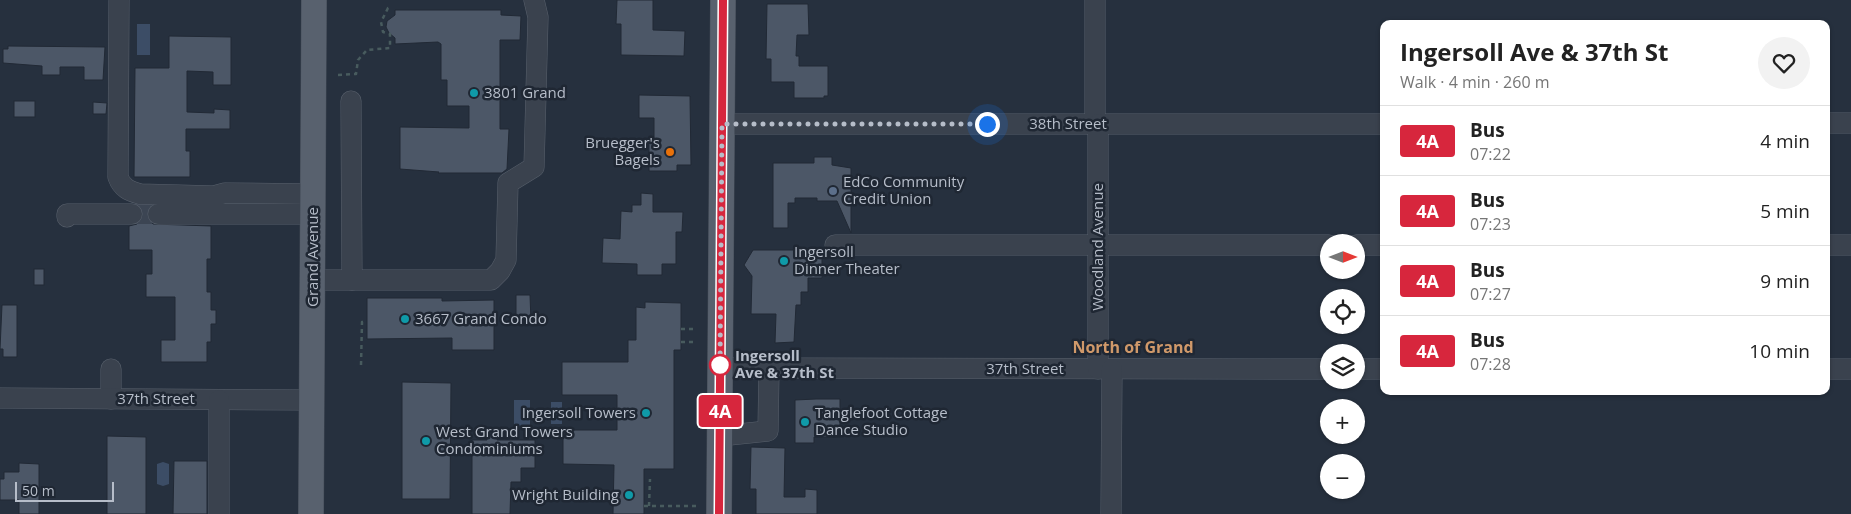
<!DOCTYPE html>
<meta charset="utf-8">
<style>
:root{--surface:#fff;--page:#f2f2f2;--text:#222;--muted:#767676;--line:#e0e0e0}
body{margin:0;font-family:"Open Sans",sans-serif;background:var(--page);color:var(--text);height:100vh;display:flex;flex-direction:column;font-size:19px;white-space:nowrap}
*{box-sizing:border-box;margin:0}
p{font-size:16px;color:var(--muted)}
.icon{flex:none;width:28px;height:28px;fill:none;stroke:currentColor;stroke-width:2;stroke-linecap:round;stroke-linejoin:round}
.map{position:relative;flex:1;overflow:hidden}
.drawer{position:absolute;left:1380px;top:20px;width:450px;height:375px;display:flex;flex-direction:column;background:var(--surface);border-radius:10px;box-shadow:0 1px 4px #0004}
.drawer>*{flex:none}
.badge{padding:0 10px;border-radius:4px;font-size:18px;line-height:32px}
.needle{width:32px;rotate:90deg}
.controls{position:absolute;left:1320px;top:234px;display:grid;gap:10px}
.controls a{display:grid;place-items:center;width:45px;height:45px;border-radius:50%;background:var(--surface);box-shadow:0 1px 4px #0004;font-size:25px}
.scale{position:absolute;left:15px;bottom:12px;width:99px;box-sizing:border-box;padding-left:5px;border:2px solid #b6bdc9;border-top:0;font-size:14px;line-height:18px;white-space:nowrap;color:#b6bdc9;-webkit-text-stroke:4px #1f2733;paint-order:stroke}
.you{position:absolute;width:25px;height:25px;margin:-12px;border:4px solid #fff;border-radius:50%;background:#1a73e8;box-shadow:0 0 0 8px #1a73e833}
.map>.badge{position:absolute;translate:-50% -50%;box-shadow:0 0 0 2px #fff}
.round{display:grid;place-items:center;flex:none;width:52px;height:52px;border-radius:26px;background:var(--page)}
.overview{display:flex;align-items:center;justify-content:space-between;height:85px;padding:0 20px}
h1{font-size:24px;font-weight:700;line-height:38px}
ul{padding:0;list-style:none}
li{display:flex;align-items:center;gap:15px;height:70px;padding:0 20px;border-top:1px solid var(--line)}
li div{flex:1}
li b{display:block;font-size:19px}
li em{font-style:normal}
li .badge{min-width:55px;font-weight:700;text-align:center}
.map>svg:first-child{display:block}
.water{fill:#3c4d66}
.building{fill:#4c5767;stroke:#212935}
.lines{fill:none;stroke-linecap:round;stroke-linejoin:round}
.minor-tunnel{stroke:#3c4553;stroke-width:20;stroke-dasharray:20 10;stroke-linecap:butt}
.minor-casing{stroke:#58606c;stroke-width:21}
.major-casing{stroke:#434b57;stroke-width:26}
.path{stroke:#485b5e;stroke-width:2.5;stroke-dasharray:4 4;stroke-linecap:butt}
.minor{stroke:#3a424e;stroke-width:20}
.major{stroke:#58616e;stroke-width:25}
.line-casing{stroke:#fff;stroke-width:11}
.line{stroke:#d7263d;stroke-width:8}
.walk{stroke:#b6bdc9;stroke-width:5;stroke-dasharray:0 9}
.culture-dot{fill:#0f9aa8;stroke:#1f2733;stroke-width:2}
.food-dot{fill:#e8710a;stroke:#1f2733;stroke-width:2}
.service-dot{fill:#5c6f8a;stroke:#1f2733;stroke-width:2}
.stop-dot{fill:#fff;stroke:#d7263d;stroke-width:2.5}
.labels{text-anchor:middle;stroke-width:5;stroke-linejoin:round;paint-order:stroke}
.poi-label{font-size:15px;fill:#b6bdc9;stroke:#1f2733;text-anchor:start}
.street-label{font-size:15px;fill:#b6bdc9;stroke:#1f2733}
.stop-label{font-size:15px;font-weight:bold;fill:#b6bdc9;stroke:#1f2733;text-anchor:start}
.neighbourhood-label{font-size:16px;font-weight:bold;fill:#d0996a;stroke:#1f2733}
</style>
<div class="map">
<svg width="1851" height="514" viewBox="0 0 1851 514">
<rect width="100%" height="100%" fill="#26303e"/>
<!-- water -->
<g class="water">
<rect x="137" y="24" width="13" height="31"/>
<path d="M514 400H530V426L520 428 519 425H514Z"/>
<rect x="551" y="402" width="11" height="22"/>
<path d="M163 462 169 464V484L163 486 157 484V464Z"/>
</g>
<!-- building -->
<g class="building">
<path d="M617 0H653V30L685 31 684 56 621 55V24H616Z"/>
<path d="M767 4H808L809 35H797L796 56H799V66H828V96H824V98H794V82H771V59H766Z"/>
<path d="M395 10H501V15L521 16 520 40H500V129H509L507 169 502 173H438L439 172 400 169V127L469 128V106H447V80H441V44L438 42 395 44V38L389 33 386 27 387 21 395 15Z"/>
<path d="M169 36 231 37V85H213V72L187 71V112L214 113V109L230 110V129H186V151H190V177H134L135 68H169Z"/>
<path d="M8 46 105 47 103 80H84V67H60V75H42V66L3 63V49H8Z"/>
<path d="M639 95 690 96 691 165H677V171H649V139L654 140V118H639Z"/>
<rect x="14" y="101" width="21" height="16"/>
<path d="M93 102 107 103 106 114H93Z"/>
<path d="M814 157H832V165L851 168V233L837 201H817V198H795V203H788V228H773V163H814Z"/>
<path d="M641 193 653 194V212H683L682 232H676V264H662V275H637V264L602 263 603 238 620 239 621 211 632 212V205H641Z"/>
<path d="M140 206H150L146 214 153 224 211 226V259H207V292H211V310H216V324H211V342H207V362H161V340H175V297H146V274H152V250H129V226L137 224 142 219 144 214Z"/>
<path d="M753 250H822V278H808V292H801V305H796L794 342 775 343 776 314H751L752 276 744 265Z"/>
<rect x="34" y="269" width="10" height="16"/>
<path d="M516 295H530L531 322H516Z"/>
<path d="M367 298H442V301L494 300V350H452V338L367 339Z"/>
<path d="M645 302 681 303V350H674V469H644V514H613L614 465 563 464V430H617V395H562V362H628V340H636V307L645 308Z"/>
<path d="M2 305H17V357H3V349H0Z"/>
<path d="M402 382 451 383 450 499H402Z"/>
<path d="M816 399H840V437H814V443H795V400Z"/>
<path d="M487 431H497V440H535V468H521V482H511L510 514H472V440H487Z"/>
<path d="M107 436 146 437V514H107Z"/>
<path d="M751 447 785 448 784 497H805V489L817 490V514H756V489H750Z"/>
<path d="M174 461H207V514H173Z"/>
<path d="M19 463 39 464V514H19V500H0V479H4V472H19Z"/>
</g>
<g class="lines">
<!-- minor-tunnel -->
<path class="minor-tunnel" d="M132 214H158"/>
<defs>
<g id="minor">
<path d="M119 0 118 177C122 188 129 191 140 194L214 196 225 193 312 194"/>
<path d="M351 101 352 280"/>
<path d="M1826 123H1851"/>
<path d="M723 124H1384"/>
<path d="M1095 124V0"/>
<path d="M158 214H314"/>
<path d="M67 217V214H132"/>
<path d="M835 245H1329"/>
<path d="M1356 245H1384"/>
<path d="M1826 245H1851"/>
<path d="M313 280H491L500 271 506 260 508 183 534 167 538 17 534 0"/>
<path d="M720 368 1329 369"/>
<path d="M111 369V399"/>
<path d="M1098 369V124"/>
<path d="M1356 369H1384"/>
<path d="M1826 369H1851"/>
<path d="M0 398 312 400"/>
<path d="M720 436 768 431 769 369"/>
<path d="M219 514V400"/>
<path d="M1111 514 1112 369"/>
</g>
<g id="major">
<path d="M311 514 314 0"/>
<path d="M719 514 723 0"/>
</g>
</defs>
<!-- minor casing -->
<use href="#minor" class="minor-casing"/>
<!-- major casing -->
<use href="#major" class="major-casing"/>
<!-- path -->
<g class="path">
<path d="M338 75 356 74 358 60 367 50 390 48V34L383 32 381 22 388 8H392"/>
<path d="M681 329H693"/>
<path d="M681 342H693"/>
<path d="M361 365 362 322H367"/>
<path d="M644 506H700"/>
<path d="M649 506 650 479"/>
</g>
<!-- minor -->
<use href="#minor" class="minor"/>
<!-- major -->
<use href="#major" class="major"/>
</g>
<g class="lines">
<defs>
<path id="line" d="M719 514 723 0"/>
</defs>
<!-- line casing -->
<use href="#line" class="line-casing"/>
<!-- line -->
<use href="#line" class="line"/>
<!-- walk -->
<path class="walk" d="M720 365V368L722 124H987"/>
</g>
<!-- markers -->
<g class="culture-dot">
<circle cx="474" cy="93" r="5"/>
<circle cx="784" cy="261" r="5"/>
<circle cx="405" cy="319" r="5"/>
<circle cx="646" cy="413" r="5"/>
<circle cx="805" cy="422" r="5"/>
<circle cx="426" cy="441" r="5"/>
<circle cx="629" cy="495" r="5"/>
</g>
<circle class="food-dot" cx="670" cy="152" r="5"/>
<circle class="service-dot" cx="833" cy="191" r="5"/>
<circle class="stop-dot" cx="720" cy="365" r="10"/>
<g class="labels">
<!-- poi labels -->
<g class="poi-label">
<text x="484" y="98">3801 Grand</text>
<text x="660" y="148" text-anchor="end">Bruegger's<tspan x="660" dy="17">Bagels</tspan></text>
<text x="843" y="187">EdCo Community<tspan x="843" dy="17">Credit Union</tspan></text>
<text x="794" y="257">Ingersoll<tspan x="794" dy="17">Dinner Theater</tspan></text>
<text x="415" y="324">3667 Grand Condo</text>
<text x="636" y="418" text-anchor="end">Ingersoll Towers</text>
<text x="815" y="418">Tanglefoot Cottage<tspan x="815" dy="17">Dance Studio</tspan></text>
<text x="436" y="437">West Grand Towers<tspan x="436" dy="17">Condominiums</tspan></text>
<text x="619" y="500" text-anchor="end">Wright Building</text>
</g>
<!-- street labels -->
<g class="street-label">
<text x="1068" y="129">38th Street</text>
<text transform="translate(1098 247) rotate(-90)" y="5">Woodland Avenue</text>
<text transform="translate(313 257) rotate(-90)" y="5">Grand Avenue</text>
<text x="1025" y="374">37th Street</text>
<text x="156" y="404">37th Street</text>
</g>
<!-- stop labels -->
<g class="stop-label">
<text x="735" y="361">Ingersoll<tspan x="735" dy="17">Ave &amp; 37th St</tspan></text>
</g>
<!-- neighbourhood labels -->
<g class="neighbourhood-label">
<text x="1133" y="353">North of Grand</text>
</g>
</g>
</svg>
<div class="controls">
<a><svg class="needle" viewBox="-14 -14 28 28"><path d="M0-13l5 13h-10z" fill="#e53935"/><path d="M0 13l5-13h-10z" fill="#767676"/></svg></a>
<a><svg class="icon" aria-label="locate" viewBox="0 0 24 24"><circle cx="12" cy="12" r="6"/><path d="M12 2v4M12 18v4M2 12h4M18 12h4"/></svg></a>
<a><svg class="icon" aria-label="layers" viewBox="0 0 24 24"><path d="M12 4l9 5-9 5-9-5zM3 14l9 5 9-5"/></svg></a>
<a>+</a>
<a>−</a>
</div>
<div class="scale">50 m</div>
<div class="you" style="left:987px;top:124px"></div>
<b class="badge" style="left:720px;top:411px;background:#d7263d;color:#fff">4A</b>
<section class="drawer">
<div class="overview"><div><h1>Ingersoll Ave &amp; 37th St</h1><p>Walk · 4 min · 260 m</p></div><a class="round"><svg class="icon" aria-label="heart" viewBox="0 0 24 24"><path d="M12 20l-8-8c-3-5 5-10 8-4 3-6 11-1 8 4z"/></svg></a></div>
<ul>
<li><span class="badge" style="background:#d7263d;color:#fff">4A</span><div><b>Bus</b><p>07:22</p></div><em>4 min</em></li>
<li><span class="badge" style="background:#d7263d;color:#fff">4A</span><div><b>Bus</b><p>07:23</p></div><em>5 min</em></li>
<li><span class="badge" style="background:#d7263d;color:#fff">4A</span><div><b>Bus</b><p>07:27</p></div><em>9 min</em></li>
<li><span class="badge" style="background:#d7263d;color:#fff">4A</span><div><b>Bus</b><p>07:28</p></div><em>10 min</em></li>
</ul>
</section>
</div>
